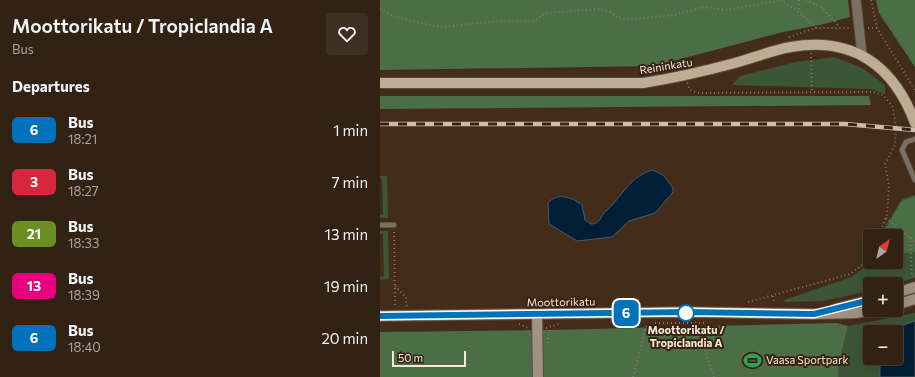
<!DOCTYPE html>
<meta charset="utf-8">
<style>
:root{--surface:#322214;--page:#3d2f22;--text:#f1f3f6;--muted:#a8a4a0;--line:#4d3f34}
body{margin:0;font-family:Commissioner,sans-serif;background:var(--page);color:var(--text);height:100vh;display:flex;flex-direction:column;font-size:15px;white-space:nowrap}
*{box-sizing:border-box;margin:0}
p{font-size:13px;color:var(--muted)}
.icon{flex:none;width:22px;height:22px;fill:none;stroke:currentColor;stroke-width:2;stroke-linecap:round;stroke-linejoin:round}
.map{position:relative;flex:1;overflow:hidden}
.side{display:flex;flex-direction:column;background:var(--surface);width:380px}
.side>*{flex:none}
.badge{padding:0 8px;border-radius:6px;font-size:14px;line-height:26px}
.needle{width:26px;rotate:34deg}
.buttons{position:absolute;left:483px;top:229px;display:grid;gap:8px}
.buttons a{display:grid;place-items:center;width:40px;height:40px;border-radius:4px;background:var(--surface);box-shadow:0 4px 16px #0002,0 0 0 1px var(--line);font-size:20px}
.scale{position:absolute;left:12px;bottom:10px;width:74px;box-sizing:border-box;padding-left:4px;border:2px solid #f6e7dc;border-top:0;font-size:11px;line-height:14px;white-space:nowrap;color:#f6e7dc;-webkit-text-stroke:3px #392310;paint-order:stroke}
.map>.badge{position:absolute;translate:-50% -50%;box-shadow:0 0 0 2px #fff}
h2{padding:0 12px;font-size:15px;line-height:36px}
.round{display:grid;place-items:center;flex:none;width:42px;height:42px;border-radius:4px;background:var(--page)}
.overview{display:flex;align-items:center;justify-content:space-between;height:68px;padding:0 12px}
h1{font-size:19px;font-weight:600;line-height:30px}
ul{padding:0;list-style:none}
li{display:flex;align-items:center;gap:12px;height:52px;padding:0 12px}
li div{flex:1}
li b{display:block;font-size:15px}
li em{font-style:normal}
li .badge{min-width:44px;font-weight:700;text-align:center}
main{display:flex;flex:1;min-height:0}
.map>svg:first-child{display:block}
.green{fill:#3b5637;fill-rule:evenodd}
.forest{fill:#4c6e47}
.water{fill:#001e35;stroke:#4a5a67}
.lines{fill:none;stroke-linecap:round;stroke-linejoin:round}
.lane-casing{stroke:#604b39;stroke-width:6}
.street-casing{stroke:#604b39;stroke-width:11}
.secondary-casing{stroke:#604b39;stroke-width:12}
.primary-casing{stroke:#604b39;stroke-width:12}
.path{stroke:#897565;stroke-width:2;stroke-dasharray:1 3;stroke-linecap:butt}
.lane{stroke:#787064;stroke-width:4.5}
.street{stroke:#787064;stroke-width:9}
.secondary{stroke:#9f9280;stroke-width:10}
.primary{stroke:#bdad95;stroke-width:10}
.rail-casing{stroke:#cdbdb0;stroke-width:4.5}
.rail{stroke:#392310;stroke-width:3;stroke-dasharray:9;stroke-linecap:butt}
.line-casing{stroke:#fff;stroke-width:9}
.line{stroke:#0072bc;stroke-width:6}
.stop-dot{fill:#fff;stroke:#0072bc;stroke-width:2}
.labels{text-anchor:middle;stroke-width:4;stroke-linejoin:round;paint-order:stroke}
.street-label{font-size:11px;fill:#f6e7dc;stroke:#392310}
.stop-label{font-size:11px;font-weight:bold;fill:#f6e7dc;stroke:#392310}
.poi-label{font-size:11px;fill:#f6e7dc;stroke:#392310;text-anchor:start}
</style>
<main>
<section class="side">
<div class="overview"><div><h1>Moottorikatu / Tropiclandia A</h1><p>Bus</p></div><a class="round"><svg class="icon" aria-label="heart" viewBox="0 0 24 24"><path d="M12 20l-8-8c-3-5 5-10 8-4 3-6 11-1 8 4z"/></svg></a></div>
<h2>Departures</h2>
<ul>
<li><span class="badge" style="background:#0072bc;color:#fff">6</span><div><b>Bus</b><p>18:21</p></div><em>1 min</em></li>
<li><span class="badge" style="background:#d7263d;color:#fff">3</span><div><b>Bus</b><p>18:27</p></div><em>7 min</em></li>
<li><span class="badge" style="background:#6b8e23;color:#fff">21</span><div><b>Bus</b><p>18:33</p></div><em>13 min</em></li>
<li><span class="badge" style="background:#e6007e;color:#fff">13</span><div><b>Bus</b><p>18:39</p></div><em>19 min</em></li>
<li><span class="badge" style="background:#0072bc;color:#fff">6</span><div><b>Bus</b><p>18:40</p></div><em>20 min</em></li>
</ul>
</section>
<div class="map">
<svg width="535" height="377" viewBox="0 0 535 377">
<rect width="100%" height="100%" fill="#432d1a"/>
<!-- green -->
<g class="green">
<path d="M454 57 482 68 505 85V94L491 89 352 85 360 76 416 62Z"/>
<path d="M0 176H7L8 218H0V215H3L2 179H0Z"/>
<path d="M535 195V278L514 284H490V291L442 301 405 302 404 300 472 277 491 262H516V236H502L505 226 522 199Z"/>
<path d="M0 231H8L9 279 0 280V277L4 276 3 234H0Z"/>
<path d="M535 313V377H458V367L468 326ZM490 332H516V358H490Z"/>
</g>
<!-- forest -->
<g class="forest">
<path d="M0 0H468L470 17 444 24 403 32 274 66 0 70Z"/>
<path d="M496 0H535V67L499 13Z"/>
<path d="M0 96H489L491 105 0 109Z"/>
<path d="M535 196V252L516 254V236H504V232L521 202Z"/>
<path d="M457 323 468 326 458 367V377H0V332L171 330Z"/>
</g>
<!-- water -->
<g class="water">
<path d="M273 170 283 175 293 188V192L275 213 249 221 232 237 197 241 169 224 168 203C177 192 192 197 202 205L205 220 211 224C221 224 220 216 226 211 241 198 251 175 273 170Z"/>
<path d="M535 321V377H500V358H516V332H504Z"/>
</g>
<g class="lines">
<defs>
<g id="lane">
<path d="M535 139 526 142 522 150 535 180"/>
<path d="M0 225H14"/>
</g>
<path id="street" d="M476 0 482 55"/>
<g id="secondary">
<path d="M516 293 535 287"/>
<path d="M516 305 535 299"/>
<path d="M455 309 490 300"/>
<path d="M157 314 158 377"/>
<path d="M0 316 308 312 434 314 477 313 490 310"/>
</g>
<path id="primary" d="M0 83H263C295 78 325 71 355 63 374 58 392 50 411 47 473 36 514 66 535 123"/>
</defs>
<!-- lane casing -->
<use href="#lane" class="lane-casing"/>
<!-- street casing -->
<use href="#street" class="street-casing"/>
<!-- secondary casing -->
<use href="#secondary" class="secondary-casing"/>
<!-- primary casing -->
<use href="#primary" class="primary-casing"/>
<!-- path -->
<g class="path">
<path d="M401 0 419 12 436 28"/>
<path d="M419 0V12"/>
<path d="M426 0 441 7 460 27"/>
<path d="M491 0 497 28 535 90"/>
<path d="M0 9 16 17 59 27 118 21H154L166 13 219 9 231 12 238 18 255 19 294 15 324 7 348 10 401 0"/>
<path d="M488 28H497"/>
<path d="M409 37 436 28H470"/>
<path d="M431 53 432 92"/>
<path d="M307 83 310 90 319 93 493 92 503 95 513 107 516 127 515 145 505 164 509 186 507 214 499 236"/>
<path d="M506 218 535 242"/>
<path d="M14 232 15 308"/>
<path d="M530 237 532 276H535"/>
<path d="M15 286 26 297V305L27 306"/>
<path d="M393 296 394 304"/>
<path d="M368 302 470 274 485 263 490 257"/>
<path d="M497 316 512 313"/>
<path d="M275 323H325"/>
<path d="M316 323 334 377"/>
<path d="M139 324 148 328"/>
<path d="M166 328 179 324"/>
<path d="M168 343 169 329"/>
<path d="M253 377 267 323"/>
</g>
<!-- lane -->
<use href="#lane" class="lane"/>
<!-- street -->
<use href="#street" class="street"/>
<!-- secondary -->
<use href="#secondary" class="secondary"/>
<!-- primary -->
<use href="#primary" class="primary"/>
<defs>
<path id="rail" d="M0 124H465L535 130"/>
</defs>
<!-- rail casing -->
<use href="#rail" class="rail-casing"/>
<!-- rail -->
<use href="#rail" class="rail"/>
</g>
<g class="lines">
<defs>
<path id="line" d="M0 316 308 312 434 314 490 300"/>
</defs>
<!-- line casing -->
<use href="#line" class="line-casing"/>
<!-- line -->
<use href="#line" class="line"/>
</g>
<!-- icons -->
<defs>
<symbol id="stadium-bare" viewBox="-9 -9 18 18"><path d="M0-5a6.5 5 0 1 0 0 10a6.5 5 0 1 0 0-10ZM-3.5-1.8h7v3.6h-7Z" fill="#2e9e5b" stroke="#392310" stroke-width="2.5" paint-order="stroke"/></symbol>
</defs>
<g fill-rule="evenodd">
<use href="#stadium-bare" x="360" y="348" width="25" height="25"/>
</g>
<!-- markers -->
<circle class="stop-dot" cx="306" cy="313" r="8"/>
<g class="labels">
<!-- street labels -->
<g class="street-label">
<text transform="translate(286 66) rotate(-9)" y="4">Reininkatu</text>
<text transform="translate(181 302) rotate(-1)" y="4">Moottorikatu</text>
</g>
<!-- stop labels -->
<g class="stop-label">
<text x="306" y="334">Moottorikatu /<tspan x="306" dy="13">Tropiclandia A</tspan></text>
</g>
<!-- poi labels -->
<g class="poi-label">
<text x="386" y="364">Vaasa Sportpark</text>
</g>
</g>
</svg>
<div class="buttons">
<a><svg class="needle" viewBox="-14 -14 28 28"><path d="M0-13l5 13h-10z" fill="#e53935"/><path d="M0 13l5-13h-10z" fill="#a8a4a0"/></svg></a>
<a>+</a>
<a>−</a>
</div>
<div class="scale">50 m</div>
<b class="badge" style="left:246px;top:313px;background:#0072bc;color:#fff">6</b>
</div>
</main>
